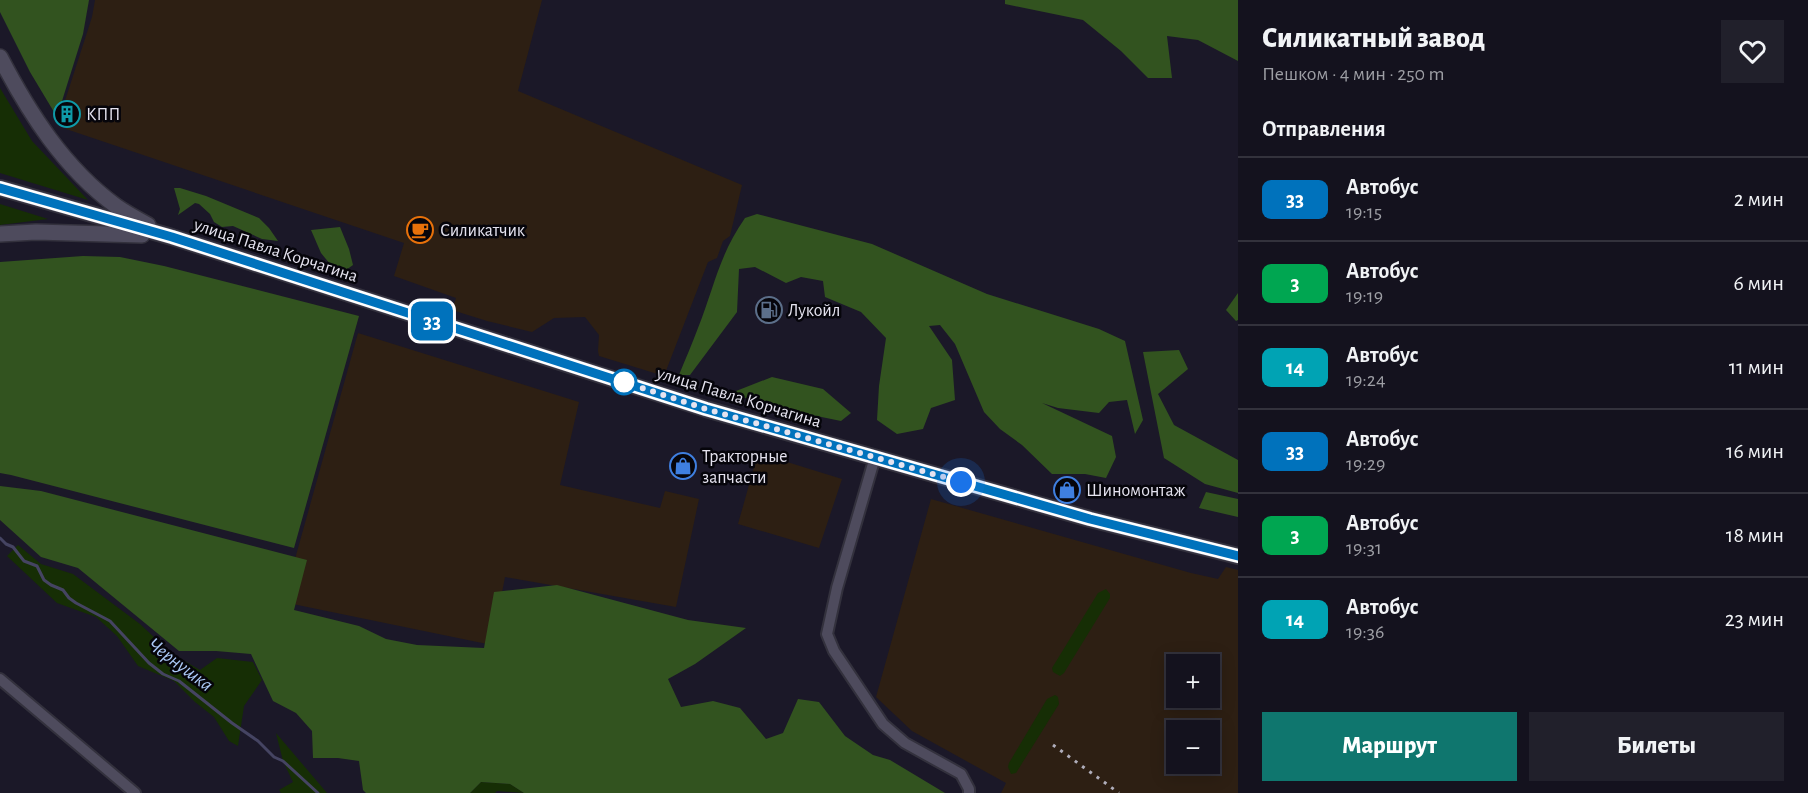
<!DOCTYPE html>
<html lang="ru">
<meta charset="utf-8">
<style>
:root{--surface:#14121e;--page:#21202b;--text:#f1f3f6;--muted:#9d9ea4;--line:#33323c;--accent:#0f766e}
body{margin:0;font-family:"Alegreya Sans",sans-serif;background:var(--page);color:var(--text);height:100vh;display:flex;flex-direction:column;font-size:22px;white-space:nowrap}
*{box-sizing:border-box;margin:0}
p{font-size:20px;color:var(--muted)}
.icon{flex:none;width:33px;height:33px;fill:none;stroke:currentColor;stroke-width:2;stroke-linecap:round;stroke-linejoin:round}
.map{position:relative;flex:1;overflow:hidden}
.side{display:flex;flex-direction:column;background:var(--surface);width:570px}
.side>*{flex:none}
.badge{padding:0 12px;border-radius:9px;font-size:21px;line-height:39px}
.controls{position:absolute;left:1166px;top:654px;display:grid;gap:12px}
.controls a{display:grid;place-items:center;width:54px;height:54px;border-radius:0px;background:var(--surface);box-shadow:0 3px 15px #0003,0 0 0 2px var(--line);font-size:30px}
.you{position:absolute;width:30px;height:30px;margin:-15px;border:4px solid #fff;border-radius:50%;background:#1a73e8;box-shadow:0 0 0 9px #1a73e833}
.map>.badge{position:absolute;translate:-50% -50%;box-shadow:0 0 0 3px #fff}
h2{padding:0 24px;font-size:22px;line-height:54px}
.round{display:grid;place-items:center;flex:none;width:63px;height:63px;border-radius:0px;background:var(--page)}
.summary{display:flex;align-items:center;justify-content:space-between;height:102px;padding:0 24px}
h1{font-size:28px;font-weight:800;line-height:45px}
.primary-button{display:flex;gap:12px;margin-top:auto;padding:12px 24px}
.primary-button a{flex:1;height:69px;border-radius:0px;background:var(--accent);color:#fff;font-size:24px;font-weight:800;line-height:69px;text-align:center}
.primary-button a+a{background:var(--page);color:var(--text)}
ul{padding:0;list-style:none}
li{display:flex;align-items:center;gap:18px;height:84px;padding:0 24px;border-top:2px solid var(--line)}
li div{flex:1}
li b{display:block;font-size:22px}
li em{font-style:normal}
li .badge{min-width:66px;font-weight:700;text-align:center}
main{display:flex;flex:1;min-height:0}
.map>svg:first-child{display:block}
.industrial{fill:#2d1f13;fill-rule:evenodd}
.green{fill:#162e05}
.forest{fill:#32531f}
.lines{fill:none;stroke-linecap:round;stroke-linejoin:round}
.stream{stroke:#454462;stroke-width:3}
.street-casing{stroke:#33313d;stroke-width:14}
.secondary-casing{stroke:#33313d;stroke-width:18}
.street{stroke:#4e4b5d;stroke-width:10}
.secondary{stroke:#4e4b5d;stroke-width:15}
.rail{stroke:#afadba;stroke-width:3;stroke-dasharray:3 6;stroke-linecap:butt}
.line-casing{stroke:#fff;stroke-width:14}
.line{stroke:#0072bc;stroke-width:9}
.walk{stroke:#e5e3ef;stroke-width:6;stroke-dasharray:0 10.8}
.stop-dot{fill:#fff;stroke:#0072bc;stroke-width:3}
.labels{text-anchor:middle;stroke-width:5;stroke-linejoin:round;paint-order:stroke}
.poi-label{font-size:18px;fill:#e5e3ef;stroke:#06050b;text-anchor:start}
.street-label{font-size:18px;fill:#e5e3ef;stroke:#06050b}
.water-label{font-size:20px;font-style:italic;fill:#abc8f5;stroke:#06050b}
</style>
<main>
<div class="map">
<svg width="1238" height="793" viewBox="0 0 1238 793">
<rect width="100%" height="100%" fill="#1b1828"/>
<!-- industrial -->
<g class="industrial">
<path d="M95 0H542L518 91 742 185 730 236 723 241 717 258 708 262 664 376 599 356 598 351 599 335 585 317 554 318 532 332 487 321 452 310 456 298 394 276 404 243 66 129 62 124 60 118 62 110 92 17Z"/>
<path d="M358 333 579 402 560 485 660 508 665 491 699 499 676 607 505 577 492 645 283 602Z"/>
<path d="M758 453 842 479 819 548 738 524Z"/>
<path d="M931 499 1191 573 1218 579 1226 567 1238 570V793H1001L1006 783 912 731 876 697ZM1176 664H1209V698H1176ZM1176 730H1209V764H1176Z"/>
</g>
<!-- green -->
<g class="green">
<path d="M0 88 32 141 88 200 0 173Z"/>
<path d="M0 204 48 219 0 225Z"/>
<path d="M18 545 41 564 73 574 140 624 171 653 200 670 217 658 253 662 262 680 244 706 238 746 229 741 214 717 195 702 174 681 138 666 117 636 96 617 57 603 7 556Z"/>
<path d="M1106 589 1110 594V598L1064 673 1060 676 1053 672 1052 668 1098 593Z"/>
<path d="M1055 695 1058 697 1059 704 1016 773 1011 774 1008 767 1009 763 1047 699Z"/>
<path d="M276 733 327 793H281L279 790 293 782 283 761Z"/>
<path d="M481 782 510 784 524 793 497 791 495 793H470Z"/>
</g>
<!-- forest -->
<g class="forest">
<path d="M0 0H89L83 34 57 117 30 72 0 12Z"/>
<path d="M1005 0H1238V61L1198 40 1167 36 1172 78H1148L1121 51 1083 20 1005 4Z"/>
<path d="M174 188H180L206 196 259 218 269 228 278 241 262 239 233 226 222 227 214 222 210 214 199 204 195 203 178 215 180 209Z"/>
<path d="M757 214 872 244 987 294 1099 329 1125 341 1143 420 1135 434 1127 400 1109 402 1099 413 1058 408 1042 403 1112 436 1116 457 1106 478 1085 474H1052L1022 445 1000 429 984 412 955 344 940 325 929 326 952 360 955 400 931 408 923 429 897 434 877 420 879 386 886 338 861 312 825 297 823 281 801 277 786 283 755 267 739 269 737 312 690 375H679C685 360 692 344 698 328 714 288 719 255 745 218Z"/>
<path d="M340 227 349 249 353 265 339 275 321 253 311 230Z"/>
<path d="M83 256 120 257 164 266 359 316 294 548 11 475 0 473V262Z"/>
<path d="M1238 293V320L1236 321 1226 310Z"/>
<path d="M1179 350 1188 369 1158 394 1174 425 1238 460V493L1205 484 1164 458 1143 352Z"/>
<path d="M772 377 823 389 851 413 841 421 768 406 731 393Z"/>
<path d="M0 486 41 491 307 560 294 610 359 626 386 639 417 645 484 648 494 592 557 585 688 620 746 628 695 664 668 679 681 707 713 701 740 708 766 739 783 733 798 699 819 702 845 736 873 755 890 760 945 793H524L510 784 481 782 470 793H366L363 790 359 761 338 758H313L312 731 296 713 273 701 251 654 216 651H179L78 568 41 557 0 520Z"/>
<path d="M1206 492 1238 499V517L1199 508Z"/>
</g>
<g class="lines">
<!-- stream -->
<path class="stream" d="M0 538 6 544 13 547 24 561 37 566 44 580 51 585 63 590 69 598 76 603 110 621 149 663 163 674 179 681 232 723 258 741 274 757 283 761 318 793"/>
<defs>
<g id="street">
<path d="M875 457 837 588 827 634 834 651 883 724 905 743 961 774 969 789V793"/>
<path d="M0 679 135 793"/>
</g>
<g id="secondary">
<path d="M0 57C29 113 64 168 116 206 126 213 137 219 148 225"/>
<path d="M0 188 172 237 706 409 1090 519 1238 556"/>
<path d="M0 234 36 232 142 235"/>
</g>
</defs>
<!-- street casing -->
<use href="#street" class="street-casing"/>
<!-- secondary casing -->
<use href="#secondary" class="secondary-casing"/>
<!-- street -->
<use href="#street" class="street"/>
<!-- secondary -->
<use href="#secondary" class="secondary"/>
<!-- rail -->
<path class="rail" d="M1053 745 1119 793"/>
</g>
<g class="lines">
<defs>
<path id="line" d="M0 188 172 237 706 409 1090 519 1238 556"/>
</defs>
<!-- line casing -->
<use href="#line" class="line-casing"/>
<!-- line -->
<use href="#line" class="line"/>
<!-- walk -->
<path class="walk" d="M624 382 618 380 706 409 961 482"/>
</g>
<!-- icons -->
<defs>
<symbol id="building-ring" viewBox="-11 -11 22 22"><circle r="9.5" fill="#06050b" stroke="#0f9aa8" stroke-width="1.5"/><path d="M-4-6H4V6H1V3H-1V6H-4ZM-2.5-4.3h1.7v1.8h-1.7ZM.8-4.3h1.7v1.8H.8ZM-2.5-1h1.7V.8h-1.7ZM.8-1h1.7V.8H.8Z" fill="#0f9aa8"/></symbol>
<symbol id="cafe-ring" viewBox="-11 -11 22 22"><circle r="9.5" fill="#06050b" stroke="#e8710a" stroke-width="1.5"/><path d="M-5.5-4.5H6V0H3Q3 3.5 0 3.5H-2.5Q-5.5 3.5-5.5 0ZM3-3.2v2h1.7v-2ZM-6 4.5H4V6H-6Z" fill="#e8710a"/></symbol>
<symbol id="fuel-ring" viewBox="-11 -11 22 22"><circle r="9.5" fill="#06050b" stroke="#5c6f8a" stroke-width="1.5"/><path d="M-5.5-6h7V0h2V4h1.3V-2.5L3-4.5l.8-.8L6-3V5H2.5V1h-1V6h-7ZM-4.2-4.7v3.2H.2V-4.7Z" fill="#5c6f8a"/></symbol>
<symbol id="shop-ring" viewBox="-11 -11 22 22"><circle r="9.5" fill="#06050b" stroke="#3f7fe0" stroke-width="1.5"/><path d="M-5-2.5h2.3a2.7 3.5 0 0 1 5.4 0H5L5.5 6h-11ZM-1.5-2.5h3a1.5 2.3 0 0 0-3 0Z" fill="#3f7fe0"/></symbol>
</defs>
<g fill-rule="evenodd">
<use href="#building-ring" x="52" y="99" width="30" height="30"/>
<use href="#cafe-ring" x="405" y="215" width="30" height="30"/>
<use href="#fuel-ring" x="754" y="295" width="30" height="30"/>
<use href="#shop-ring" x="668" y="451" width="30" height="30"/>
<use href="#shop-ring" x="1052" y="475" width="30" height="30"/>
</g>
<!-- markers -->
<circle class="stop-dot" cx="624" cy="382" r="12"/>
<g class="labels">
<!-- poi labels -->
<g class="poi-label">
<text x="86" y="120">КПП</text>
<text x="440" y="236">Силикатчик</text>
<text x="788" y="316">Лукойл</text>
<text x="702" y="462">Тракторные<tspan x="702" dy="21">запчасти</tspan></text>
<text x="1086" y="496">Шиномонтаж</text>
</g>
<!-- street labels -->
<g class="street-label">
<text transform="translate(276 250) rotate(18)" y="6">улица Павла Корчагина</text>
<text transform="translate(739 397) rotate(17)" y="6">улица Павла Корчагина</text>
</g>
<!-- water labels -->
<g class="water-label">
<text transform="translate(181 664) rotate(37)" y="7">Чернушка</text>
</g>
</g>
</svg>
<div class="controls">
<a>+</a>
<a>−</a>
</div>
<div class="you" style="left:961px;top:482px"></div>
<b class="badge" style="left:432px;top:321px;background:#0072bc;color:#fff">33</b>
</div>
<section class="side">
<div class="summary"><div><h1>Силикатный завод</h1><p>Пешком · 4 мин · 250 m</p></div><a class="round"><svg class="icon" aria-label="heart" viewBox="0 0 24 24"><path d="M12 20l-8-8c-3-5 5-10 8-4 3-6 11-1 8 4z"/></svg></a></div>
<h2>Отправления</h2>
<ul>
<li><span class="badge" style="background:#0072bc;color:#fff">33</span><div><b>Автобус</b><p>19:15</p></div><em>2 мин</em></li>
<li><span class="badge" style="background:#00a651;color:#fff">3</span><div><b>Автобус</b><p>19:19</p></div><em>6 мин</em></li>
<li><span class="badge" style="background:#00a3b4;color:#fff">14</span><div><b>Автобус</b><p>19:24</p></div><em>11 мин</em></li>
<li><span class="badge" style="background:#0072bc;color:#fff">33</span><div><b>Автобус</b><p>19:29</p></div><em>16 мин</em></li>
<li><span class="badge" style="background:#00a651;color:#fff">3</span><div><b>Автобус</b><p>19:31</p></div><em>18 мин</em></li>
<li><span class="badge" style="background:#00a3b4;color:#fff">14</span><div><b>Автобус</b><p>19:36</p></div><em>23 мин</em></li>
</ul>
<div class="primary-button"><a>Маршрут</a><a>Билеты</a></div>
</section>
</main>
